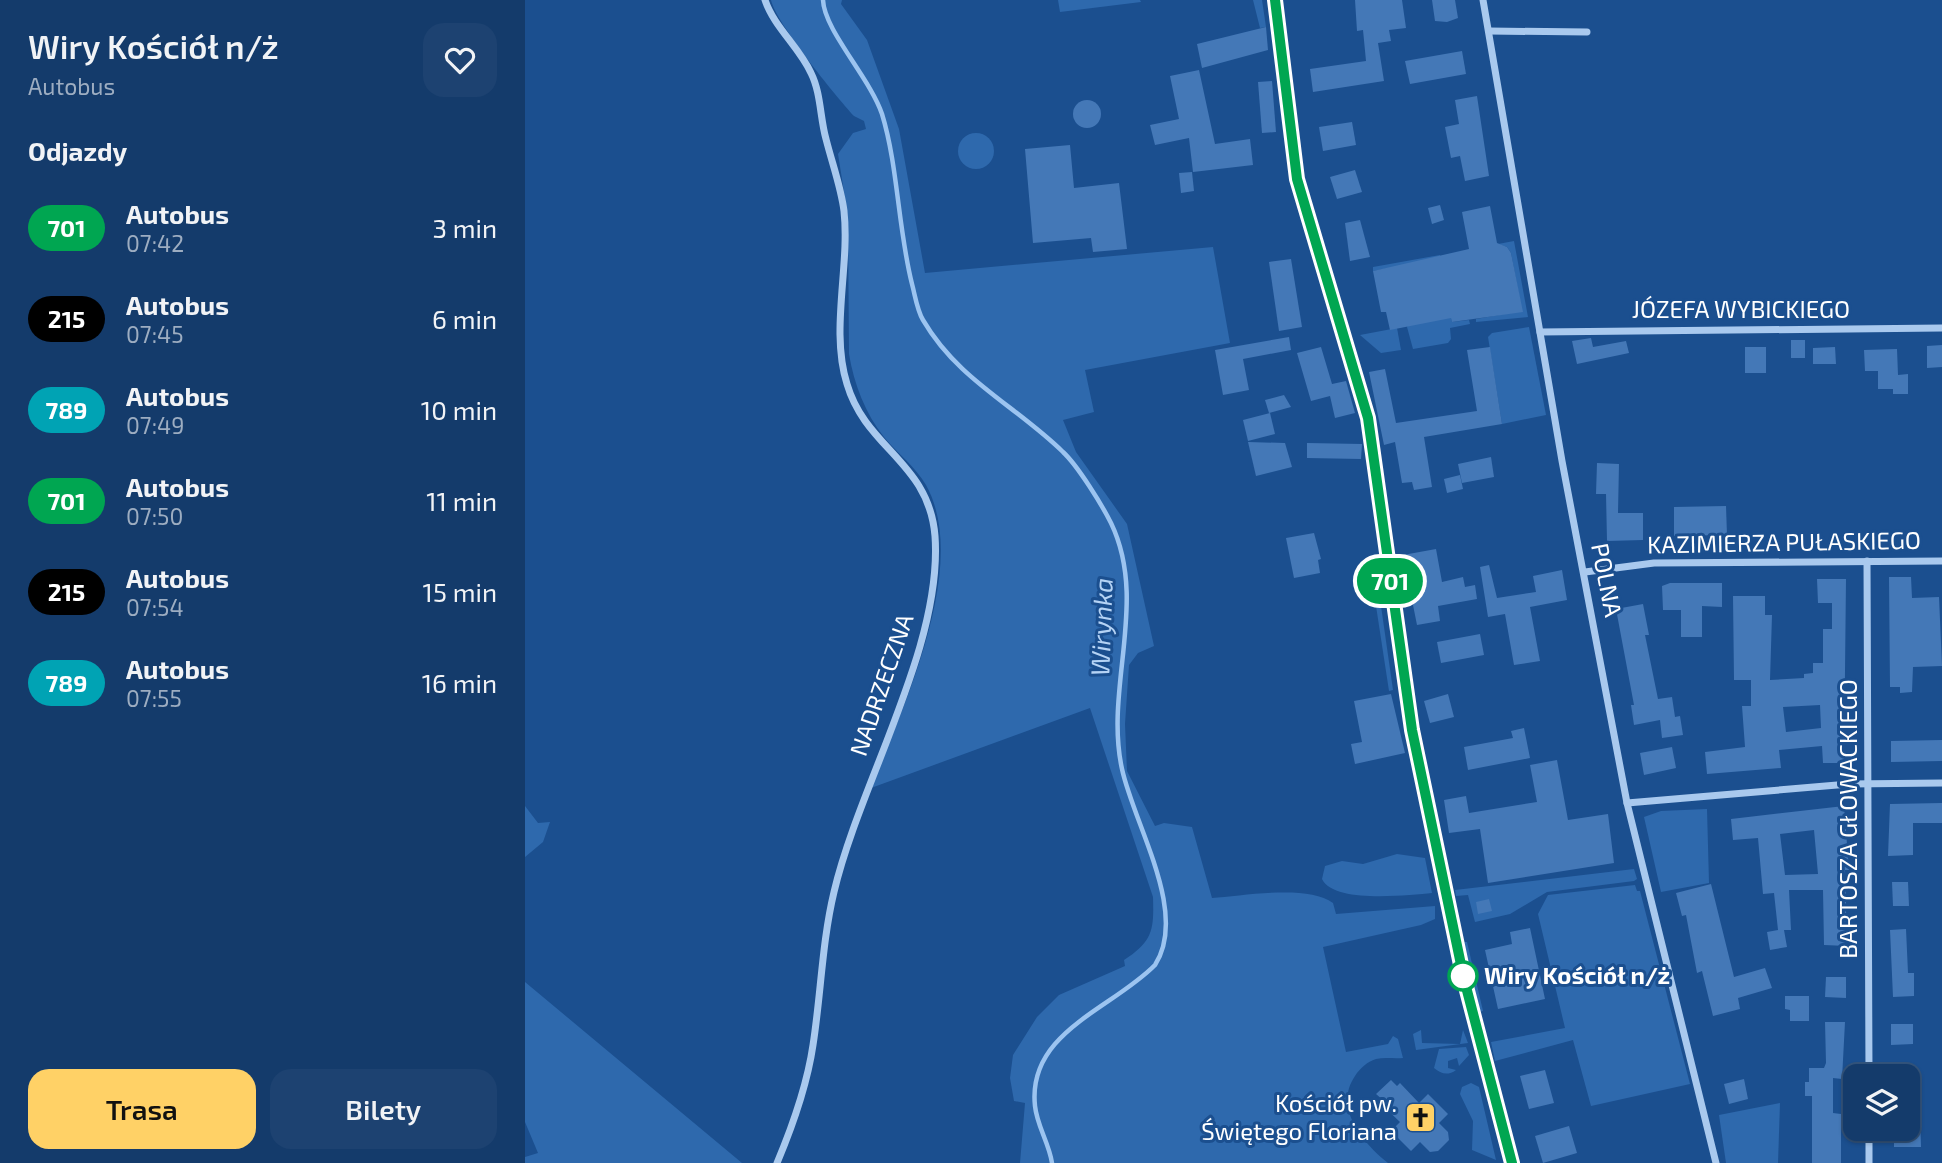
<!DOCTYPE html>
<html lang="pl">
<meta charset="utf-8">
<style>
:root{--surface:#143b6b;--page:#1d4271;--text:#f1f3f6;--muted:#9dadc1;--line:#33557e;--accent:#ffd166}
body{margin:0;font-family:"Exo 2",sans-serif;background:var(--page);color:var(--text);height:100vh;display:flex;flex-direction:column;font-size:26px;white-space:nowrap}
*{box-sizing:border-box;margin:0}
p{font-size:23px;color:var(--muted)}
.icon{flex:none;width:38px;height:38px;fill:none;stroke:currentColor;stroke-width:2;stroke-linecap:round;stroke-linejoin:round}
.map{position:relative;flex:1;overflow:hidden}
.panel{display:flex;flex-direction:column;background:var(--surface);width:525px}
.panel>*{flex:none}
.badge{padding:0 14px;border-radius:23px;font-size:24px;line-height:46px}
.controls{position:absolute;left:1318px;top:1064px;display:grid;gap:14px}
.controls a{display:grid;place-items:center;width:77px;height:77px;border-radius:14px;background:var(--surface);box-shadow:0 2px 5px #0004,0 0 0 2px var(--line);font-size:35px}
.map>.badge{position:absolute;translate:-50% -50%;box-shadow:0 0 0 4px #fff}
h2{padding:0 28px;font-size:26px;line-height:63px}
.round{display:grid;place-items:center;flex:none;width:74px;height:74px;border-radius:21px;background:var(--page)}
.summary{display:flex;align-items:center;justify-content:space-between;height:119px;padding:0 28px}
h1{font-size:33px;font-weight:600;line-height:52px}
.cta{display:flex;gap:14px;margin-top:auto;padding:14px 28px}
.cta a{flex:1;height:80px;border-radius:21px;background:var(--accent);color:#111;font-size:28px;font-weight:600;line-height:80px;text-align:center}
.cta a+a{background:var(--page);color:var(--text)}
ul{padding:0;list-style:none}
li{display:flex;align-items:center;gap:21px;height:91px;padding:0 28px}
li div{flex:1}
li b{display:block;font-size:26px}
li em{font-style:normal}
li .badge{min-width:77px;font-weight:700;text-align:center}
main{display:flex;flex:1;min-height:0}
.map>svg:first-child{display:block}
.green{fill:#2e69ad}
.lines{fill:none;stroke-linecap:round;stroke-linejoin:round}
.stream{stroke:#9cc4f0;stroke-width:4.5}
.building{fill:#4478b7;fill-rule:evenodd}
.minor{stroke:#a9c9ee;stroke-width:7}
.tertiary{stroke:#a9c9ee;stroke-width:12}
.line-casing{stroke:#fff;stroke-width:16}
.line{stroke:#00a651;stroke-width:10}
.stop-dot{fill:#fff;stroke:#00a651;stroke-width:3.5}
.labels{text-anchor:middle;stroke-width:6;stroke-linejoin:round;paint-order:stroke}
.street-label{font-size:24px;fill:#fff;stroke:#1b4f8f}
.stop-label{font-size:24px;font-weight:bold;fill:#fff;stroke:#1b4f8f;text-anchor:start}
.poi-label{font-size:24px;fill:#fff;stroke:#1b4f8f;text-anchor:end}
.water-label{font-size:26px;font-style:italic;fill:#b5d3f5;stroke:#1b4f8f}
</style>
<main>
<section class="panel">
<div class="summary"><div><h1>Wiry Kościół n/ż</h1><p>Autobus</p></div><a class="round"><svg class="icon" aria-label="heart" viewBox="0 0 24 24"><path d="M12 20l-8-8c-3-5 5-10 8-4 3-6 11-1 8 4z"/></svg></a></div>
<h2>Odjazdy</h2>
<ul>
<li><span class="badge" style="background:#00a651;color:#fff">701</span><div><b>Autobus</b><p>07:42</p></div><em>3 min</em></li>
<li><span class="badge" style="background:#000;color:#fff">215</span><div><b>Autobus</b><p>07:45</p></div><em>6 min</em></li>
<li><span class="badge" style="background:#00a3b4;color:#fff">789</span><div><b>Autobus</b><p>07:49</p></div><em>10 min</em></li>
<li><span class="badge" style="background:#00a651;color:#fff">701</span><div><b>Autobus</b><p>07:50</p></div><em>11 min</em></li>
<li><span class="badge" style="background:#000;color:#fff">215</span><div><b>Autobus</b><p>07:54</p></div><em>15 min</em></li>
<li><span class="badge" style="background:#00a3b4;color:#fff">789</span><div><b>Autobus</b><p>07:55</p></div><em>16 min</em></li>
</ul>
<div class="cta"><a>Trasa</a><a>Bilety</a></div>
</section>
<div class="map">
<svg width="1417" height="1163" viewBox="0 0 1417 1163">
<rect width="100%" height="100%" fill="#1b4f8f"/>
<!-- green -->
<g class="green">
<path d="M246 0H317L316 4 342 40 374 129 400 273 688 247 705 343 560 370 569 412 538 420 551 452 602 524 629 646 613 653 604 665 600 724 602 771 630 826 639 823 667 827 687 898C718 896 783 884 808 903L811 914 910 906V919L896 925 798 947 821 1052 863 1044 868 1036 873 1039 878 1058C869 1059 860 1057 851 1059 842 1062 835 1068 830 1076 808 1108 838 1143 863 1163H495L500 1103 489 1101 485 1078 488 1055 512 1017 534 995 600 966 599 960C628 941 629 930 628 897L565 708 346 788C377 709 446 566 401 485 390 466 373 454 359 437 340 413 329 384 324 354L323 217 313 154 328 133 341 129 339 121 329 116C310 95 251 23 246 0Z"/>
<path d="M533 0H615L616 2 535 12Z"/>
<path d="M728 0H737L741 27 735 28Z"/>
<circle cx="451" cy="151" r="18"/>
<path d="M989 241 1003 317 951 322V319L997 311 986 253 982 247 973 244Z"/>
<path d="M915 255 927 322 944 320 945 324 925 328 926 339 923 343 888 349 882 327 908 260 848 271V267Z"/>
<path d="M1004 327 1021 415 977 424 963 337 967 333Z"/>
<path d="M872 328 876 350 856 353 835 335Z"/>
<path d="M851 606H856L868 690 864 691Z"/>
<path d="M0 806 13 823 25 822 18 842 0 857Z"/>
<path d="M1182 809 1184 883 1136 892 1119 817 1136 811Z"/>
<path d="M872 854 900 858 907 893C883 895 809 904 797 879L800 866 817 861 838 864Z"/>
<path d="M1109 869 1112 879 1109 881 1022 892 985 914 950 922 943 895 931 896 930 890Z"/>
<path d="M1110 885 1112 891H1115L1165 1084 1066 1106 1048 1040 970 1061 966 1042 1040 1028 1013 914 1023 895Z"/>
<path d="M938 942H942L958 1011 954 1012Z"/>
<path d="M0 982 217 1163H0V1157L13 1153 0 1122Z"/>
<path d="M896 1030 897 1043 935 1044 938 1030 943 1043 891 1050 888 1034Z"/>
<path d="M941 1047 944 1055 934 1066 932 1058 923 1061V1068L931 1070C923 1076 916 1074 909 1068L914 1049Z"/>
<path d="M946 1083 954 1087 971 1160 947 1150 948 1121 935 1094 937 1087Z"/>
<path d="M1255 1103 1253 1163H1201L1194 1115Z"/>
</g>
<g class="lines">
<!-- stream -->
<path class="stream" d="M298 0C299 30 345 78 357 114 373 166 373 229 387 284 390 295 392 310 398 320 433 380 490 405 538 452 553 466 577 505 586 523 624 602 579 688 597 769 609 825 664 912 630 965 587 1009 502 1032 510 1106 512 1126 524 1143 527 1163"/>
</g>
<!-- building -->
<g class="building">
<path d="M830 0H877L881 28 864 30 866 41 853 43 859 81 788 92 785 69 841 61 838 30 832 31Z"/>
<path d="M907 0H930L933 18 922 22 910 21Z"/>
<path d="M741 27 743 50 677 68 672 44Z"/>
<path d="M937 51 941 74 885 84 880 61Z"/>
<path d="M674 70 690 144 725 139 728 165 668 172 664 138 630 145 625 125 654 119 645 76Z"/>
<path d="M747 81 751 132 737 133 733 82Z"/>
<path d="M952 96 964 176 940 181 935 156 926 158 920 127 934 124 930 100Z"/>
<circle cx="562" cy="114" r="14"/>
<path d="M827 122 831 145 798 151 794 127Z"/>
<path d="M545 145 549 188 594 183 602 249 568 252 566 238 508 243 500 149Z"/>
<path d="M830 170 837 192 812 199 805 177Z"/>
<path d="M667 172 669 191 656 193 654 173Z"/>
<path d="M915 205 919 220 907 224 903 208Z"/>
<path d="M965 206 972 243 982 247 986 253 998 312 927 322 926 318 865 330 861 312H856L848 271 944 249 937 212Z"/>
<path d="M835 220 845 257 825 261 820 223Z"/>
<path d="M766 259 777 327 754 331 744 262Z"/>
<path d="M764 337 766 350 718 359 724 390 698 395 690 350Z"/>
<path d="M1066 338 1068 347 1101 341 1104 353 1052 364 1047 341Z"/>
<rect x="1266" y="340" width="14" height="18"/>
<path d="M1417 345V367L1402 368V346Z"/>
<path d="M796 347 807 384 821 381 830 413 810 418 805 396 786 401 772 353Z"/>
<path d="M965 347 977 424 899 437 907 487 889 490 887 482 877 483 870 442 859 445 844 372 860 369 871 423 952 411 942 350Z"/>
<rect x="1220" y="347" width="21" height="26"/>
<path d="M1310 347 1311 364H1288V348Z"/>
<path d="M1372 349 1373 375 1383 374V394H1368V389H1353V371H1340L1339 350Z"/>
<path d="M759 395 766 407 744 413 740 400Z"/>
<path d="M745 413 750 434 723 441 718 420Z"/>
<path d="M723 442 760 443 767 467 731 476Z"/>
<path d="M782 443 837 444 836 459 782 458Z"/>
<path d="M966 457 969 477 937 483 933 464Z"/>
<path d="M1072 463 1094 464 1093 513H1118V540L1082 541 1081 494H1071Z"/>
<path d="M935 475 938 489 922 493 919 479Z"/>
<path d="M1201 506 1202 535 1149 536V507Z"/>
<path d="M789 533 796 559 793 560 795 573 769 578 761 538Z"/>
<path d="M911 549 917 582 938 577 940 587 950 585 952 599 913 606 915 621 892 625 878 555Z"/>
<path d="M964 565 972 598 1011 592 1008 576 1037 570 1042 600 1005 607 1015 661 989 665 980 614 963 617 955 567Z"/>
<path d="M1364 577H1386L1387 598 1414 597 1417 666 1388 667 1387 692 1375 693V687H1365Z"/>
<path d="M1292 579H1321L1319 763H1298L1297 746 1254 750 1256 768 1182 774 1180 752 1220 747 1217 706H1226V680H1209L1208 596H1240V615H1247L1245 680 1279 678V674L1288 673V663H1298V629H1307V603H1293ZM1295 705 1296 728 1261 732 1258 707Z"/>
<path d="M1145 583H1197V607L1177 606V637H1156V610H1138L1137 586Z"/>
<path d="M1118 604 1124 635H1120L1133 699 1147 697 1150 717 1155 716 1158 735 1137 738 1135 720 1109 725 1106 705H1109L1091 609Z"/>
<path d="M955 634 959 655 916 663 912 642Z"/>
<path d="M866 694 880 753 830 764 826 744 837 742 829 701Z"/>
<path d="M923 694 929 717 905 723 899 701Z"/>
<path d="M999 728 1005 758 943 770 939 747 988 738 986 731Z"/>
<path d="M1417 740V761L1366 762V741Z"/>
<path d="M1147 747 1151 768 1119 775 1115 753Z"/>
<path d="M1032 760 1043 820 1083 814 1089 863 963 883 955 829 924 833 919 800 941 796 944 813 1012 802 1005 765Z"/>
<path d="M1417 803V823H1388V855L1363 856 1365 804Z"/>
<path d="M1319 806 1324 870H1320L1322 946 1299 945 1298 890H1264L1266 930H1259L1262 947 1245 950 1242 932 1253 930 1249 893 1238 894 1233 838 1208 840 1206 819ZM1289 830 1293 874 1260 875 1255 834Z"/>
<path d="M1367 882H1383L1384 906H1368Z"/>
<path d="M1186 884 1209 977 1240 968 1247 988 1213 998 1215 1009 1188 1016 1177 971 1172 973 1161 915 1157 916 1151 893Z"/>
<path d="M964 899 967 911 953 914 951 902Z"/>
<path d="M1005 928 1020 999 973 1009 960 950 987 944 985 932Z"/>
<path d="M1381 929 1383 973H1389V996L1368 997 1365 930Z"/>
<path d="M1301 977H1321V998L1300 997Z"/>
<path d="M1260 996H1284V1021H1265V1010L1260 1009Z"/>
<path d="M1300 1022H1320L1317 1079 1308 1078V1113L1316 1114V1163H1287V1096H1280V1082H1284V1068H1299L1301 1063Z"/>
<path d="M1366 1024H1388V1044L1366 1045Z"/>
<path d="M1020 1070 1029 1103 1004 1109 995 1076Z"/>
<path d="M1219 1079 1223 1099 1204 1104 1199 1084Z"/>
<path d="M866 1080 872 1086 875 1083 894 1103 903 1094 923 1114 914 1123 923 1132 924 1140 913 1151 905 1152 895 1142 886 1151 866 1131 875 1122 855 1103 858 1100 851 1094Z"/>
<path d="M1382 1115H1395L1396 1147H1369V1129H1382Z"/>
<path d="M1044 1126 1052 1153 1018 1163 1010 1136Z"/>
</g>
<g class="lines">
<!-- minor -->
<g class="minor">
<path d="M240 0C249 27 274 47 286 73 296 93 295 118 301 139 307 163 316 187 319 211 325 267 305 330 322 384 341 449 404 462 410 536 418 646 335 782 309 892 297 942 296 994 288 1045 282 1086 268 1125 252 1163"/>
<path d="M958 0 1037 461 1102 803 1191 1163"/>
<path d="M964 31 1062 32"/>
<path d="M1015 332 1417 328"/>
<path d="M1342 561 1344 1076"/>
<path d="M1060 572 1129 563 1417 561"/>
<path d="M1102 803 1324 784 1417 783"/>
<path d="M1344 1163V1129"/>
</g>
<!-- tertiary -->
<path class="tertiary" d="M750 0 770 170 843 418 887 730 939 979 987 1163"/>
</g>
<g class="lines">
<defs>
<path id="line" d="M750 0 772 179 843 418 887 730 939 979 987 1163"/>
</defs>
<!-- line casing -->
<use href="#line" class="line-casing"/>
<!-- line -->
<use href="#line" class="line"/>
</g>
<!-- icons -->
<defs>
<symbol id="church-square" viewBox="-11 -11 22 22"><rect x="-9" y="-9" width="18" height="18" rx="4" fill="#ffd166" stroke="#1b4f8f"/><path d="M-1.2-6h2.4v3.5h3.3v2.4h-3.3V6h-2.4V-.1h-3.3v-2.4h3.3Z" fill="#111"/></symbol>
</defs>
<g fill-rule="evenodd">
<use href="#church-square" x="878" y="1100" width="35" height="35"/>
</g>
<!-- markers -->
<circle class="stop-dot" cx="938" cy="976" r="14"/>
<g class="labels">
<!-- street labels -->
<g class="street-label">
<text x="1216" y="318">JÓZEFA WYBICKIEGO</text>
<text transform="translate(1259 543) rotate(-1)" y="8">KAZIMIERZA PUŁASKIEGO</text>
<text transform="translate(1081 580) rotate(79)" y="8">POLNA</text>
<text transform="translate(357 685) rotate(-71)" y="8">NADRZECZNA</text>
<text transform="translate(1324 819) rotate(-90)" y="8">BARTOSZA GŁOWACKIEGO</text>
</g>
<!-- stop labels -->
<g class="stop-label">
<text x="959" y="984">Wiry Kościół n/ż</text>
</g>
<!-- poi labels -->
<g class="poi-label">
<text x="872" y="1112">Kościół pw.<tspan x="872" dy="28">Świętego Floriana</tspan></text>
</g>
<!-- water labels -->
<g class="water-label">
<text transform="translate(577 627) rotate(-88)" y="9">Wirynka</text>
</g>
</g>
</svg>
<div class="controls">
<a><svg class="icon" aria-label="layers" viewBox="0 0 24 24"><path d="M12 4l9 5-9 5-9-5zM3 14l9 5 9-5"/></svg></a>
</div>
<b class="badge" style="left:865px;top:581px;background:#00a651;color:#fff">701</b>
</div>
</main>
